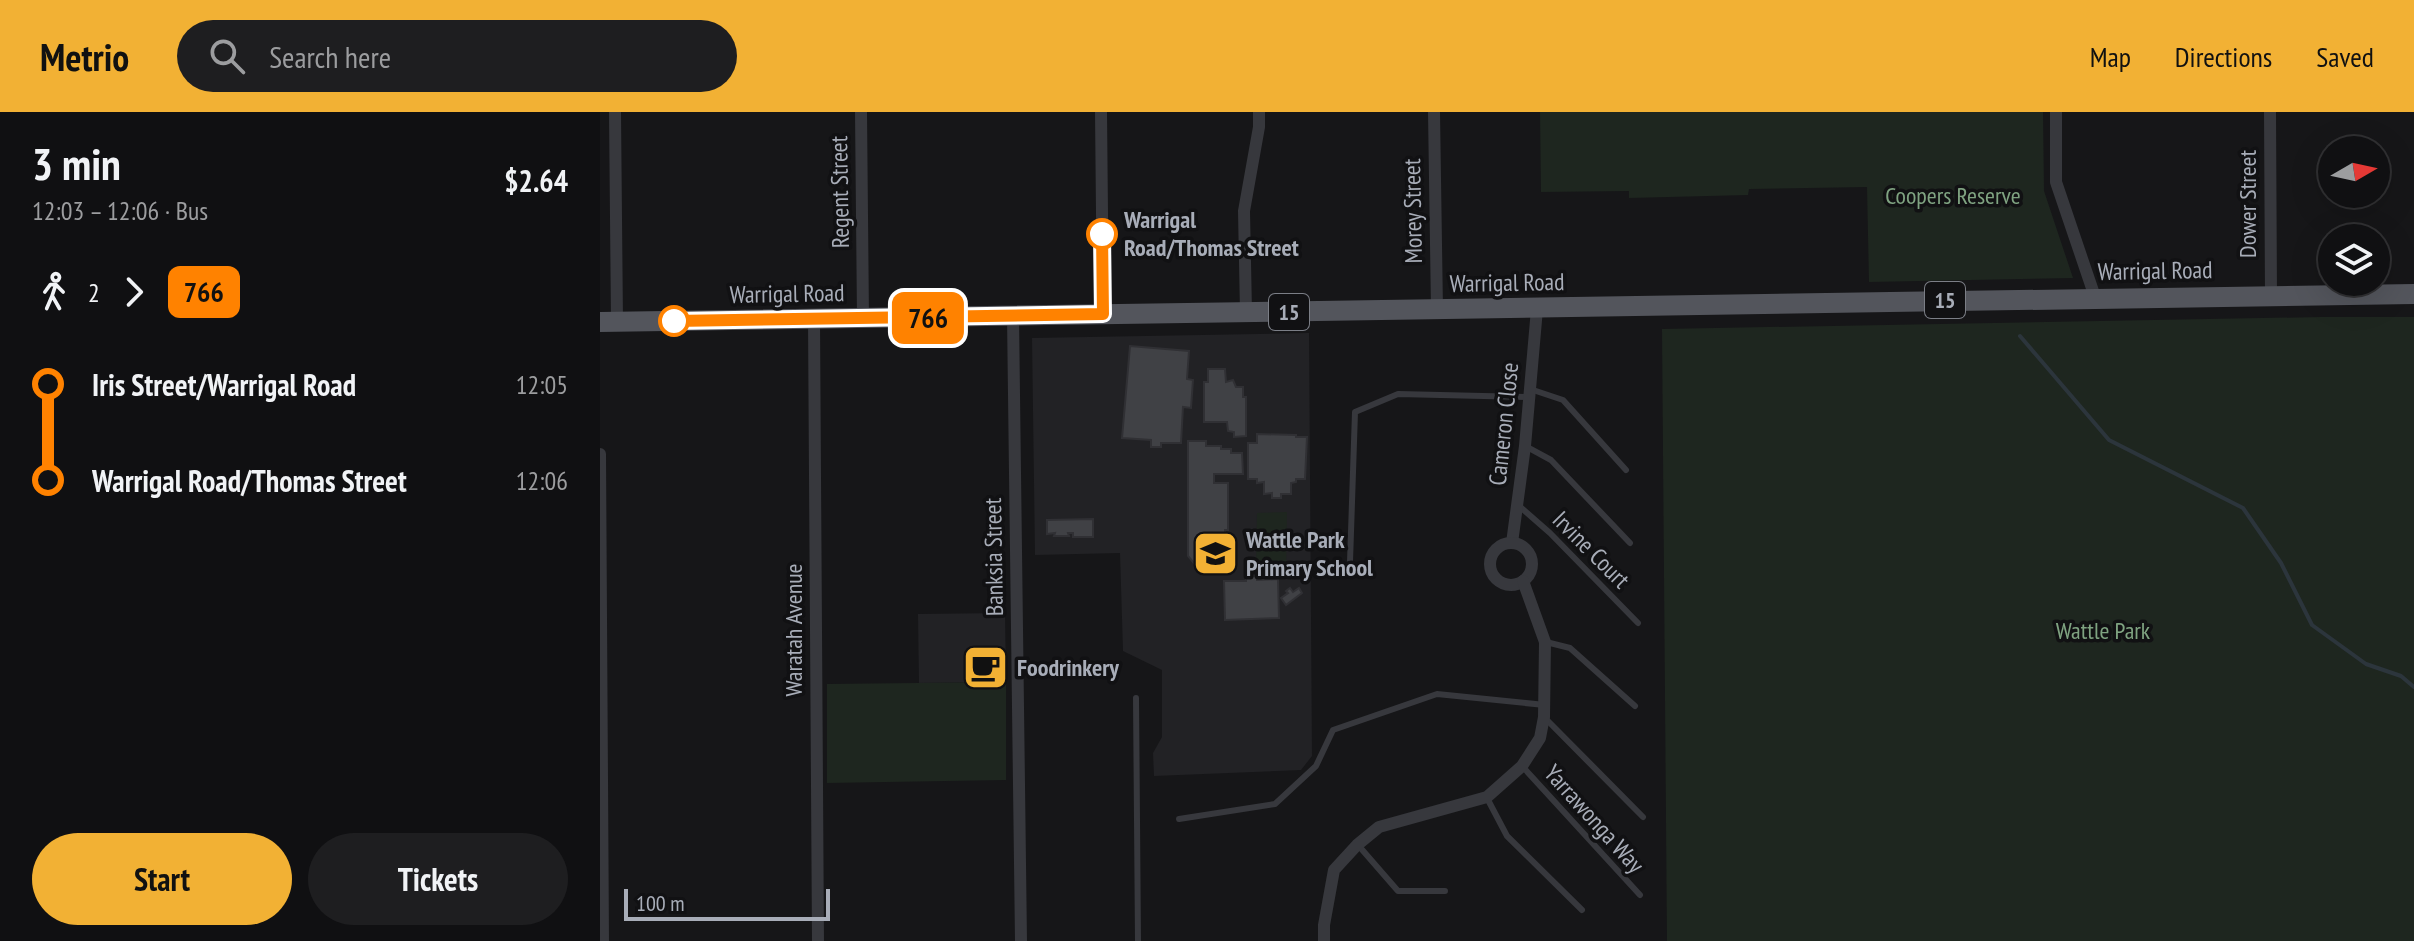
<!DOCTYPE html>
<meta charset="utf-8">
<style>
:root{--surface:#101012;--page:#1e1e20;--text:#f1f3f6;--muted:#9c9d9f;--line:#303032;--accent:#f2b134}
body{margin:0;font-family:"PT Sans Narrow",sans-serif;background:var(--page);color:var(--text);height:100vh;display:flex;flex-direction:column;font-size:30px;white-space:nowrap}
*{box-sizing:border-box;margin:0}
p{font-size:26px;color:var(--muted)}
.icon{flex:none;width:44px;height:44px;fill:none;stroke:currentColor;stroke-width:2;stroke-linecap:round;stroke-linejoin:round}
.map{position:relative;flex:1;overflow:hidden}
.sheet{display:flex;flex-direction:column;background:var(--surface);width:600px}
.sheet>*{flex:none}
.badge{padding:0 16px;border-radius:12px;font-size:28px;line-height:52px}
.needle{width:52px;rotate:81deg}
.controls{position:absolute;left:1718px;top:24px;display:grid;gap:16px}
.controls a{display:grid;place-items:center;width:72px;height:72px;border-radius:50%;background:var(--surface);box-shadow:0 8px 32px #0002,0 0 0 2px var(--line);font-size:40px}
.scale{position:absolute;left:24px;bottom:20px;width:206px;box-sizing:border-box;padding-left:8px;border:4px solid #a8adb8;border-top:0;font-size:22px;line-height:28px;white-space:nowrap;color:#a8adb8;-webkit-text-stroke:6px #111113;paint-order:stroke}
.map>.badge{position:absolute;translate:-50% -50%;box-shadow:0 0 0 4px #fff}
.legs{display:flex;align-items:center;gap:12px;height:88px;padding:0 32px;font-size:26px}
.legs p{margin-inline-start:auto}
.overview{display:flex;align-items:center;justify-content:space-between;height:136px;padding:0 32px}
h1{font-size:44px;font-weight:800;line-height:60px}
.button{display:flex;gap:16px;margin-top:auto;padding:16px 32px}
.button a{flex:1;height:92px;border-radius:48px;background:var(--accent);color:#111;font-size:32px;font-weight:800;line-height:92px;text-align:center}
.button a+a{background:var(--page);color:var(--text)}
ul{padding:0 32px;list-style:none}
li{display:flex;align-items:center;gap:28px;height:96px;font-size:30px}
li i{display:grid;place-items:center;width:12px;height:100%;margin:0 10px;background:currentColor}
li i::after{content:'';width:20px;height:20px;margin:-10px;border:6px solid;border-radius:50%;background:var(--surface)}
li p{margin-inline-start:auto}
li:first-child i{background:linear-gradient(#0000 50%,currentColor 0)}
li:last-child i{background:linear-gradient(currentColor 50%,#0000 0)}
header{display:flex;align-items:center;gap:48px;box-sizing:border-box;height:112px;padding:0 40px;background:var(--accent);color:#111}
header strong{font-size:38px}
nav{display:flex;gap:44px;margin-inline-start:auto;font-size:28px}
.search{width:560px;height:72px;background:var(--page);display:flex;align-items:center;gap:20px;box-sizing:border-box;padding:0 28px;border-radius:44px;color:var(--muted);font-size:30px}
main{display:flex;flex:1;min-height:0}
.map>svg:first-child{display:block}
.built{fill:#222225}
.green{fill:#1e261f}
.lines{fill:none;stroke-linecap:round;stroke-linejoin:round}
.stream{stroke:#2c353c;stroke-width:4}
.building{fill:#404145;stroke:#303034;stroke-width:2}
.lane{stroke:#37383d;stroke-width:6}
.street{stroke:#37383d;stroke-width:12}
.primary{stroke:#53555c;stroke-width:20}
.line-1-casing{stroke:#fff;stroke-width:18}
.line-1{stroke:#ff8200;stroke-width:12}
.stop-1-dot{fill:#fff;stroke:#ff8200;stroke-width:4}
.labels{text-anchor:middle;stroke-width:7;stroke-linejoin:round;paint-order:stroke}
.shield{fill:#111113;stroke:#7b7e86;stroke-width:2}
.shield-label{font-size:22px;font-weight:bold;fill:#a8adb8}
.street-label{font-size:24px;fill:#a8adb8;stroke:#111113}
.park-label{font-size:24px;fill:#7fa381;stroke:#111113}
.stop-label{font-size:24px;font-weight:bold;fill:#a8adb8;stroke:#111113;text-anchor:start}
.poi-label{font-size:24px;font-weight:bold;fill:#a8adb8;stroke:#111113;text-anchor:start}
</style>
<header>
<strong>Metrio</strong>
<div class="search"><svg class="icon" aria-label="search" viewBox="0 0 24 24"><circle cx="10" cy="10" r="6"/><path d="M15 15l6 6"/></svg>Search here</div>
<nav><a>Map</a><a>Directions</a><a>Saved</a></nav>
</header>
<main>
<section class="sheet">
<div class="overview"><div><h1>3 min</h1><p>12:03 – 12:06 · Bus</p></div><b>$2.64</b></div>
<div class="legs"><svg class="icon" aria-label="walk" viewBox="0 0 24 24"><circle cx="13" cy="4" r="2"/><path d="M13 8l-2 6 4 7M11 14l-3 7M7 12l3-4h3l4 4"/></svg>2<svg class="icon" aria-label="forward" viewBox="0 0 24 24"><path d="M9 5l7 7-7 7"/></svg><b class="badge" style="background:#ff8200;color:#111">766</b></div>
<ul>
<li><i style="color:#ff8200"></i><b>Iris Street/Warrigal Road</b><p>12:05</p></li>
<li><i style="color:#ff8200"></i><b>Warrigal Road/Thomas Street</b><p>12:06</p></li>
</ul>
<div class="button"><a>Start</a><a>Tickets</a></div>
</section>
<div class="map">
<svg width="1814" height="829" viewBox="0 0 1814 829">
<rect width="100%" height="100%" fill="#161618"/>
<!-- built -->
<g class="built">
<path d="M709 221 712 644 701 658 554 664 553 641 562 625V558L523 539 520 441 435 443 432 226Z"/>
<path d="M405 501 406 570 319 571 318 502Z"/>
</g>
<!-- green -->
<g class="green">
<path d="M940 0H1443L1444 79 1473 166 1269 170 1267 75 1149 77 1148 83 1029 86V79L941 80Z"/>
<path d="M1722 205H1814V829H1067L1062 217Z"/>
<path d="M687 400 686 460 656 459 657 401Z"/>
<path d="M406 570V668L227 671V572Z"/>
</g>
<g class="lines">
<!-- stream -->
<path class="stream" d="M1420 224 1509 328 1643 396 1681 451 1712 513 1766 552 1801 564 1814 575"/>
</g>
<!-- building -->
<g class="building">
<path d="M530 234 589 239 587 267 593 268 591 296 583 295 581 331H561V335H551V328L522 326Z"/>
<path d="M608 257H625L626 270 633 268 636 275H643V285H646V324L634 325V320L628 319 627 310H604V270H608Z"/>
<path d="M657 322 696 323V325H707L705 367H696V370L691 371V382H681V386H672V381L664 382V370L657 371V367H648V331H657Z"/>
<path d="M588 329H606V334H621V337H631V341H642L643 362H614V371H628V418H625V422H621V455H597L588 444Z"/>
<path d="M493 407V425H473V421H468L469 424H454L455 421 447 422V408Z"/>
<path d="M646 464H657V468L678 467 679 506 625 508 624 469H646Z"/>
<path d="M690 476 693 480 699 476 702 481 686 493 681 486 688 481 686 479Z"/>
</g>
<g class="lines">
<!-- lane -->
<g class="lane">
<path d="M930 277 963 288 1026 358"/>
<path d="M925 334 951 348 1030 431"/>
<path d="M918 393 950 421 1038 511"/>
<path d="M750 450 755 300 798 282 929 285"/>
<path d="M946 530 970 536 1035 594"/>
<path d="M536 586 538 829"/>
<path d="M944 605 1043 705"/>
<path d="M922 654 1040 783"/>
<path d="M887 686 907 724 982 798"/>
<path d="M579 707 675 692 716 654 733 618 837 582 945 593"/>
<path d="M758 733 798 779H845"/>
</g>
<!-- street -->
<g class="street">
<path d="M15 0 17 210"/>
<path d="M261 0 263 207"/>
<path d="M501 0 503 202"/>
<path d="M834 0 837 198"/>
<path d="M1456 0V70L1495 185"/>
<path d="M1670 0 1671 184"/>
<path d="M646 200 644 99 659 15V0"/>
<path d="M413 204 421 829"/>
<path d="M214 207 218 829"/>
<path d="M0 342 3 829"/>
<path d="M912 431 925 334 937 197"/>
<circle cx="911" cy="452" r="21"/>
<path d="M724 829V813L734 758 757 733 779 715 887 685 922 654 940 626 944 605 945 530 923 469"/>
</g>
<!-- primary -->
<path class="primary" d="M0 210 1814 182"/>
</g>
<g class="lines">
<defs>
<path id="line-1" d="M74 209 503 202 502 122"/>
</defs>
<!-- line-1 casing -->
<use href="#line-1" class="line-1-casing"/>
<!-- line-1 -->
<use href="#line-1" class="line-1"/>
</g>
<!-- icons -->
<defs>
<symbol id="school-square" viewBox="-11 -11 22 22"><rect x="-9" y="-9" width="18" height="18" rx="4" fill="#f2b134" stroke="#111113"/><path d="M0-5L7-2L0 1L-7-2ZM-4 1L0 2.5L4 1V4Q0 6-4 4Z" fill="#111"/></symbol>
<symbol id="cafe-square" viewBox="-11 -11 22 22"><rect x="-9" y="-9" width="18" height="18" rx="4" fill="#f2b134" stroke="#111113"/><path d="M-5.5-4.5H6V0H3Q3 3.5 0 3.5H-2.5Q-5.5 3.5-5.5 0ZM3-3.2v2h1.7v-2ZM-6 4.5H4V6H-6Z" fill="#111"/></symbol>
</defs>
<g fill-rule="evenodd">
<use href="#school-square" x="590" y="416" width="51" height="51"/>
<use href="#cafe-square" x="360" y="530" width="51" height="51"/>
</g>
<!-- markers -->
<g class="stop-1-dot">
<circle cx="502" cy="122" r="14"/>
<circle cx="74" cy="209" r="14"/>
</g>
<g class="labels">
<!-- shield labels -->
<g class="shield">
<rect x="1325" y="170" width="40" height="36" rx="6"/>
<rect x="669" y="182" width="40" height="36" rx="6"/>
</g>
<g class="shield-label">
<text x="1345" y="196">15</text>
<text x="689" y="208">15</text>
</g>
<!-- street labels -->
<g class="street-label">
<text transform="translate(240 80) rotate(-91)" y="8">Regent Street</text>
<text transform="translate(1648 92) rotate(-90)" y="8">Dower Street</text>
<text transform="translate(813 99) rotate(-91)" y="8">Morey Street</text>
<text transform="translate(1555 159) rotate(-1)" y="8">Warrigal Road</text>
<text transform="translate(907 171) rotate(-1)" y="8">Warrigal Road</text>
<text transform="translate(187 182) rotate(-1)" y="8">Warrigal Road</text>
<text transform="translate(904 312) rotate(-84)" y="8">Cameron Close</text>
<text transform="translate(991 438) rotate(45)" y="8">Irvine Court</text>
<text transform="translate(394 445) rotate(-91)" y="8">Banksia Street</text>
<text transform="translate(194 518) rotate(-90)" y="8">Waratah Avenue</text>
<text transform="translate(994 707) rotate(48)" y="8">Yarrawonga Way</text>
</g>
<!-- park labels -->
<g class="park-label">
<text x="1353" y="92">Coopers Reserve</text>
<text x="1503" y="527">Wattle Park</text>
</g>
<!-- stop labels -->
<g class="stop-label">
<text x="524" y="116">Warrigal<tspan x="524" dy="28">Road/Thomas Street</tspan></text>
</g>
<!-- poi labels -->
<g class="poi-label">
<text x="646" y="436">Wattle Park<tspan x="646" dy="28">Primary School</tspan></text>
<text x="417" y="564">Foodrinkery</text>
</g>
</g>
</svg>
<div class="controls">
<a><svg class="needle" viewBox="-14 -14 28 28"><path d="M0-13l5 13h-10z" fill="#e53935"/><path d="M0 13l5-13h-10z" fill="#9c9d9f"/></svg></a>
<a><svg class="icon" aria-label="layers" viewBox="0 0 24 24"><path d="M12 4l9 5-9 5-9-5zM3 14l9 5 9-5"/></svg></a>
</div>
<div class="scale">100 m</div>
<b class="badge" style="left:328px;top:206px;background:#ff8200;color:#111">766</b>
</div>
</main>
